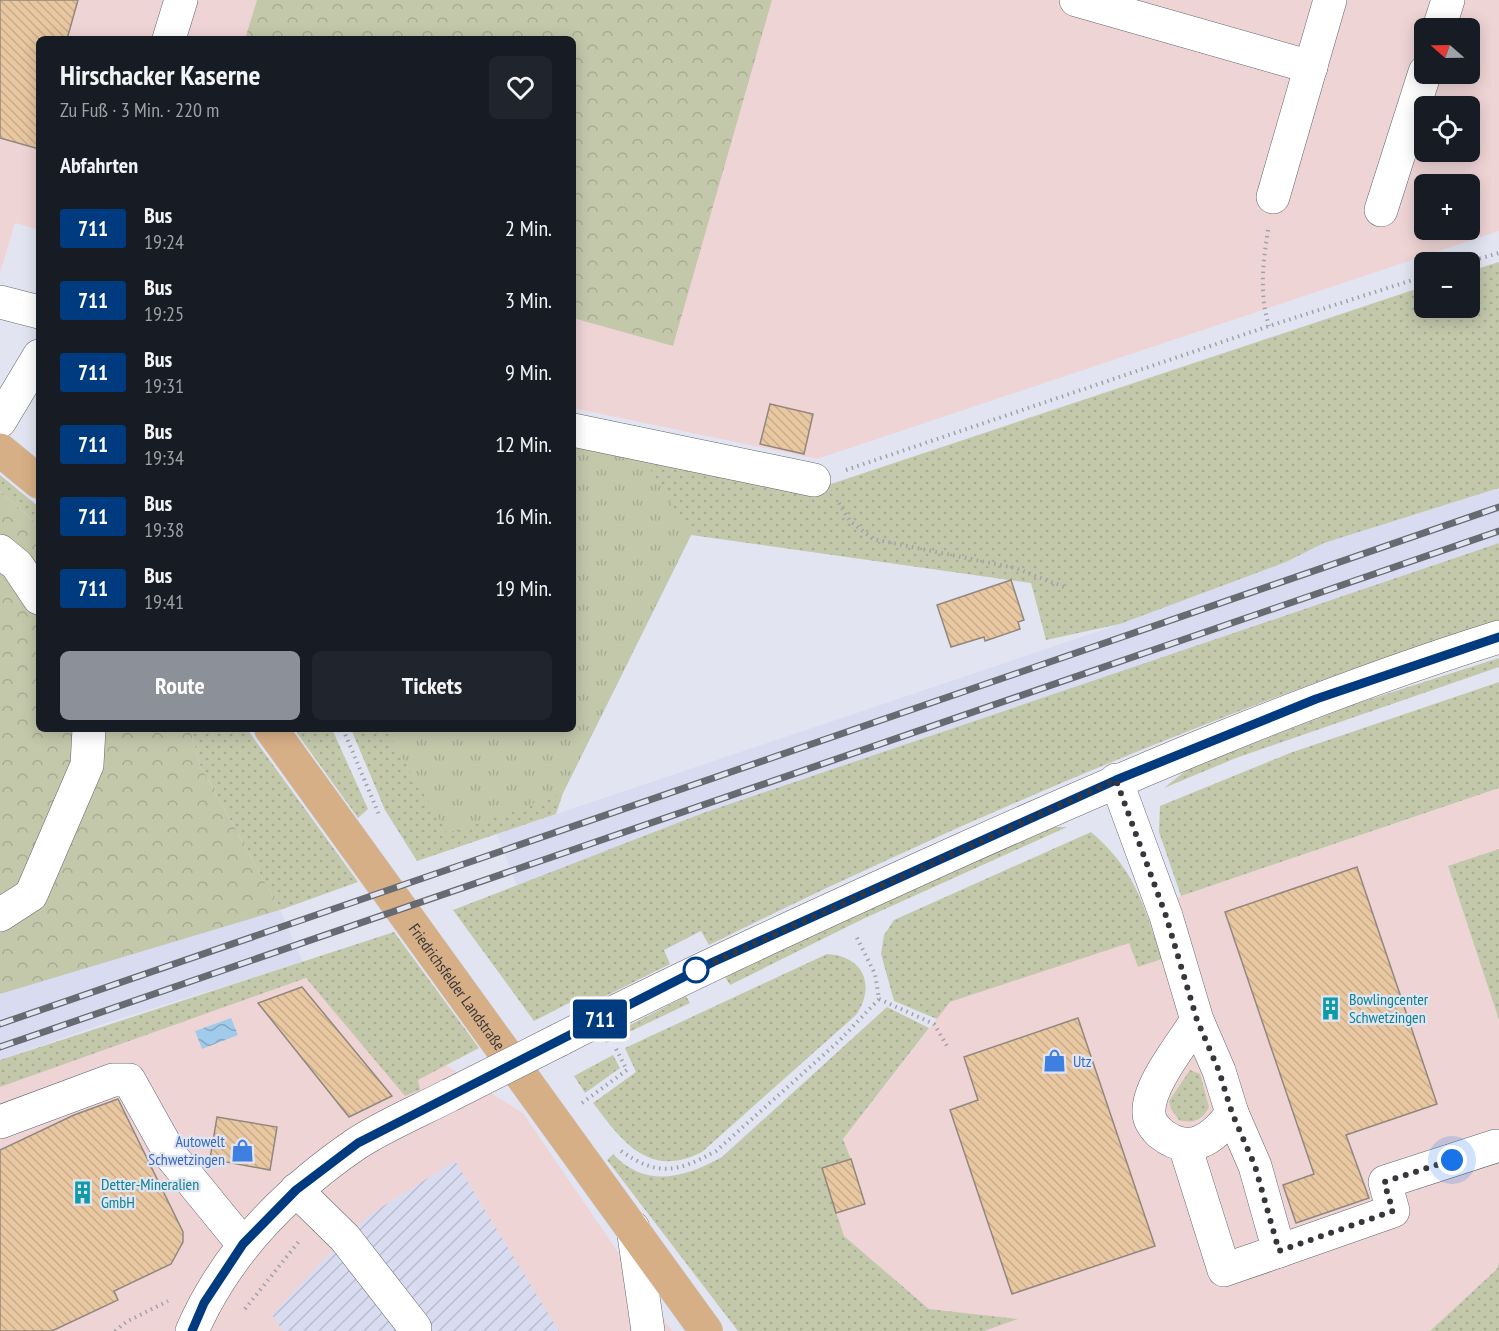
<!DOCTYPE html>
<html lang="de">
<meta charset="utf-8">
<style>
:root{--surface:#171b24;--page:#20242c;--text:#f1f3f6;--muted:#9ea1a6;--accent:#8c9099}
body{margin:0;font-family:"PT Sans Narrow",sans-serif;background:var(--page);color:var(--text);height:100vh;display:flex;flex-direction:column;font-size:22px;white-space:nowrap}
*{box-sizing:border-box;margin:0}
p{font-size:20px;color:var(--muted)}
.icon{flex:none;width:33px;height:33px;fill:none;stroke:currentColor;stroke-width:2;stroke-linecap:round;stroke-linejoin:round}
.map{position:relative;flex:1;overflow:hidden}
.details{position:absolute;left:36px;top:36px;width:540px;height:696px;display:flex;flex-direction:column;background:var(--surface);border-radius:9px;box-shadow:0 3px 15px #0003}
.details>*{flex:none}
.badge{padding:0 12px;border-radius:4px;font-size:21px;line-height:39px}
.needle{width:39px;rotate:290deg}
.controls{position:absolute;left:1414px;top:18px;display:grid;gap:12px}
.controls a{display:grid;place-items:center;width:66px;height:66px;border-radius:9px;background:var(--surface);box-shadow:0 3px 15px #0003;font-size:30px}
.you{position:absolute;width:30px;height:30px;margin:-15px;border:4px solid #fff;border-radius:50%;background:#1a73e8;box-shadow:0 0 0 9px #1a73e833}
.map>.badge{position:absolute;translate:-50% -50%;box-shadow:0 0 0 3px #fff}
h2{padding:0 24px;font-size:22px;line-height:54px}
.round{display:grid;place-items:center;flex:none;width:63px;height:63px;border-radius:9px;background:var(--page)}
.overview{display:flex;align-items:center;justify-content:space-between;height:102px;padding:0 24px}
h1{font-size:28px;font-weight:600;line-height:45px}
.primary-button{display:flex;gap:12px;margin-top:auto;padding:12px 24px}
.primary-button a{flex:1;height:69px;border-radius:9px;background:var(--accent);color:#fff;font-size:24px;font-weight:600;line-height:69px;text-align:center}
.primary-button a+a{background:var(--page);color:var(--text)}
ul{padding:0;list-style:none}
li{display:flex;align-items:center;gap:18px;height:72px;padding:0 24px}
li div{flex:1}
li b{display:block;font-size:22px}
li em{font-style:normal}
li .badge{min-width:66px;font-weight:700;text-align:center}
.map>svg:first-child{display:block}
.commercial{fill:#efd4d5;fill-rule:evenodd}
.industrial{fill:url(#industrial-furrows)}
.built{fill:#d9dcf0}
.grass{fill:url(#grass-dots)}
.forest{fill:url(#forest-crowns)}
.park{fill:url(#park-tufts)}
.water{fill:url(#water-waves)}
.building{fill:url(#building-back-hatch);stroke:#90887f;stroke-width:1.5}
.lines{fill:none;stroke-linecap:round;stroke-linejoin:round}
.minor-casing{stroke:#62646e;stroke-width:34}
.major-casing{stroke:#c7c7c8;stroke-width:34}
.path{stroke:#a0a2ab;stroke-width:4;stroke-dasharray:1.5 4.5;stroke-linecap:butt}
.minor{stroke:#fff;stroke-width:33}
.major{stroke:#d7af86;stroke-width:33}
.rail-casing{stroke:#686a71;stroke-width:7}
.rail{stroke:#e2e5f1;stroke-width:4.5;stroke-dasharray:14;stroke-linecap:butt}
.minor-bridge-casing{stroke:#62646e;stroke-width:34;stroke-linecap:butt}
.minor-bridge{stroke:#fff;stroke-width:33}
.line-casing{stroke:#fff;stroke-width:14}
.line{stroke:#003b80;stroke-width:9}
.walk{stroke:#36373c;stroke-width:6;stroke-dasharray:0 10.8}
.stop-dot{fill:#fff;stroke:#003b80;stroke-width:3}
.labels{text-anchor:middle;stroke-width:4.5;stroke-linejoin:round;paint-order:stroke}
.street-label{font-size:16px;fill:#36373c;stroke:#e2e5f1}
.culture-label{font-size:16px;fill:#0d838f;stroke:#e2e5f1;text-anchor:start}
.shop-label{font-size:16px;fill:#366cbe;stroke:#e2e5f1;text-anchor:start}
</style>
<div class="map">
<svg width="1499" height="1331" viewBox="0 0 1499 1331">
<defs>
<pattern id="industrial-furrows" width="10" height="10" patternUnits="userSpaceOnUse" patternTransform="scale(1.5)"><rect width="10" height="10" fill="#d9dcf0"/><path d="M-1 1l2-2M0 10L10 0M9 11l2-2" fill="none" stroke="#bbbdcf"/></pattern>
<pattern id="grass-dots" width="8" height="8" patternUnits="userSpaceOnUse" patternTransform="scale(1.5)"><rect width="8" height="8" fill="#c3c8ab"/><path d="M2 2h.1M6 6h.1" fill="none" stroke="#a8ac94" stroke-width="1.8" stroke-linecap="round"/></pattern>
<pattern id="forest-crowns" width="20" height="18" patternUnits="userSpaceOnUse" patternTransform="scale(1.5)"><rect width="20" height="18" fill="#c3c8ab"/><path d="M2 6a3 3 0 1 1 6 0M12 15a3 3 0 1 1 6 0" fill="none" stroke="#a8ac94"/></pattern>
<pattern id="park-tufts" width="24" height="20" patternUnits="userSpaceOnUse" patternTransform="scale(1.5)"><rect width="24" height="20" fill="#c3c8ab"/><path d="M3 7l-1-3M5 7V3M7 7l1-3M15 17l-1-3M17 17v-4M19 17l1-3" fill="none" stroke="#a8ac94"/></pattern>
<pattern id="water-waves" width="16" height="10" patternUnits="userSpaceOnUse" patternTransform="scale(1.5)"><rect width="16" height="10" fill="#a1cbeb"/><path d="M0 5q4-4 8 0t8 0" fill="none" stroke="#84a6c0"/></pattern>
<pattern id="building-back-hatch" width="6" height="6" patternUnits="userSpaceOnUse" patternTransform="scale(1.5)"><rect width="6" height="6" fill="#e9c7a1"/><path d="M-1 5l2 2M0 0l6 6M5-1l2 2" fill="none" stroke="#c8ac8c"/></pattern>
</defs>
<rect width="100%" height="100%" fill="#e2e5f1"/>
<!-- commercial -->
<g class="commercial">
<path d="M0 0H1499V231L817 459 573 408V39H39V230L15 223 0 273ZM1425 28H1470V74H1425ZM1425 106H1470V152H1425ZM1425 184H1470V230H1425Z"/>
<path d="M1499 788V849L1448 867 1499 1020V1262L1497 1269 1430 1331H984L1016 1319 929 1309 844 1236 822 1168 851 1159 843 1139 950 1002 1130 942 1162 958 1146 911 1181 896Z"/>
<path d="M306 978 523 1113 672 1331H0V1084Z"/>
</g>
<!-- industrial -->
<path class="industrial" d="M455 1161 559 1331H283L272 1315 323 1260 372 1213Z"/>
<!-- built -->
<g class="built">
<path d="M1499 488V543L703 813 517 886 497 834 1120 624 1286 562 1324 543Z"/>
<path d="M280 910 303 962 109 1022 0 1060V994Z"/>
</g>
<!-- grass -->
<g class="grass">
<path d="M1499 262V488L1324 543 1286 562 1120 624 1046 640 1031 583 691 535 563 793 556 814 417 861 385 810 351 729H573V440L816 489 1425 286V308H1470V271Z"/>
<path d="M0 475 39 507V526L0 491Z"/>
<path d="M1499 543V621C1399 651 1301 687 1204 725 1035 791 871 865 709 945L701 931 664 950 670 964 578 1010 573 1001 534 1021 453 910 703 813Z"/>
<path d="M1499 658V667L1236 758 1164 788 1189 768 1355 704Z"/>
<path d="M1499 682V788L1181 896 1159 832 1160 806 1290 753Z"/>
<path d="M190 729H247L358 882 280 910 200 765Z"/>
<path d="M294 729H332L368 809 358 818Z"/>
<path d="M1051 827H1067L865 918 730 985 725 977 830 924Z"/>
<path d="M1091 832C1135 869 1144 906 1162 959L1138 967 1129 943 950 1002 937 1019 894 1001 881 954 884 935 894 920Z"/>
<path d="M1499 849V1020L1448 866Z"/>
<path d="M394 932 479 1048 418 1080 420 1090 405 1096 306 978 0 1087V1060Z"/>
<path d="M827 954C864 956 876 986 856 1015L702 1152C649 1179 623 1142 593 1103L636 1072 625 1048Z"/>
<path d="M686 996 690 1003 606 1043 603 1039Z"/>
<path d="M887 1007 929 1028 843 1139 851 1159 822 1168 844 1236 929 1309 1018 1319 984 1331H738L607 1160 613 1154C646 1189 684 1178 722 1157Z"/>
<path d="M613 1055 620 1068 585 1093 574 1076Z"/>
<path d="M1190 1070 1200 1074 1209 1107C1202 1120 1194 1124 1179 1120L1171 1109 1169 1101Z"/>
<path d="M1499 1262V1331H1430L1497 1269Z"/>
</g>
<!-- forest -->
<g class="forest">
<path d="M257 0H772L673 346 573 318V39H245Z"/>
<path d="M0 491 39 526V729H190L200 765 280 910 0 994Z"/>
</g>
<!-- park -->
<path class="park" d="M573 447 645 461 691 535 563 793 448 834 385 729H573Z"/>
<!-- water -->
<path class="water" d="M231 1018 238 1035 202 1049 195 1031Z"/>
<!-- building -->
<g class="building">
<path d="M0 0H78L67 39H39V149L0 138Z"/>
<path d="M770 404 813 414 804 454 760 444Z"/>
<path d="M1011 580 1024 620 1018 622 1020 629 985 641 984 637 951 647 937 605Z"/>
<path d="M1357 867 1437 1104 1346 1135 1369 1198 1296 1223 1283 1185 1314 1174 1225 912Z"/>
<path d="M302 987 392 1096 349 1117 258 1003Z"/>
<path d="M1078 1018 1155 1246 1012 1294 950 1110 978 1100 964 1057Z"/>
<path d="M118 1099 183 1232V1242L171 1264 114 1291 118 1300 52 1331H0V1150L74 1115Z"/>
<path d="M217 1117 277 1127 270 1170 210 1159Z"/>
<path d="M851 1159 865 1204 836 1213 822 1168Z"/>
</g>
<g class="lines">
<defs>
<g id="minor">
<path d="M1076 0 1311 67"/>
<path d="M1439 28 1448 0"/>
<path d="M169 39 181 0"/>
<path d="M1273 197 1330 0"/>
<path d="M1381 210 1425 72"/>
<path d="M0 302 39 312"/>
<path d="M0 421 39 356"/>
<path d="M573 430 814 480"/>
<path d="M0 551 17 565 39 598"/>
<path d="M1116 780 1166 916 1197 1020C1183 1043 1147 1086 1149 1113 1149 1121 1155 1128 1160 1133 1189 1157 1214 1139 1232 1113L1219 1071 1197 1020"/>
<path d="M0 915 31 895 87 765 89 729"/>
<path d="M559 1040C690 973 824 912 959 851 1136 772 1314 695 1499 637"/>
<path d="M1232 1113 1255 1166 1279 1251 1393 1211 1385 1182 1496 1146"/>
<path d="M0 1122 113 1080H129L172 1157 243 1244"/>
<path d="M1185 1146 1224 1270 1279 1251"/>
<path d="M296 1190 345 1238 415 1328"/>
<path d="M633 1228 648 1331"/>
<path d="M192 1331C226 1253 286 1192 356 1144 385 1125 419 1111 450 1095"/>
</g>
<g id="major">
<path d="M0 450 39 482"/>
<path id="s1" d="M271 729 706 1331"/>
</g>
</defs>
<!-- minor casing -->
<use href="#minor" class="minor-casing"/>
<!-- major casing -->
<use href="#major" class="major-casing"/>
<!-- path -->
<g class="path">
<path d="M1268 230C1263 262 1259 294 1269 326"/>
<path d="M1468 262 1499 253"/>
<path d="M846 470 1269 326 1425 276"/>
<path d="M839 503 850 521 873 539 1015 568 1064 587"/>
<path d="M343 729 380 817"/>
<path d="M879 999 934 1024 947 1046"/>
<path d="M582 1103 627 1070 616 1049"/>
<path d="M621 1151C658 1177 678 1172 716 1151L839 1041 879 999 875 974 855 934"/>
<path d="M245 1309 300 1240"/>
<path d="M115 1331 126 1322 168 1301"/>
</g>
<!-- minor -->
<use href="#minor" class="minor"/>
<!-- major -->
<use href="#major" class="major"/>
<defs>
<g id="rail">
<path d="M0 1024 1499 507"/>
<path d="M0 1047 1499 531"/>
</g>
</defs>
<!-- rail casing -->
<use href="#rail" class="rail-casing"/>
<!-- rail -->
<use href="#rail" class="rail"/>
<defs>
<path id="minor-bridge" d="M450 1095 559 1040"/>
</defs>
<!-- minor-bridge casing -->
<use href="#minor-bridge" class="minor-bridge-casing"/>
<!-- minor-bridge -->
<use href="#minor-bridge" class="minor-bridge"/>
</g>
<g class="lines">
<defs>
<path id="line" d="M192 1331 204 1303 243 1244 296 1190 358 1143 713 962 1116 780 1316 699 1499 637"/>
</defs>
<!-- line casing -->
<use href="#line" class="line-casing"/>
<!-- line -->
<use href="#line" class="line"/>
<!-- walk -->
<path class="walk" d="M696 970 1116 780 1166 916 1197 1020 1219 1071 1232 1113 1255 1166 1279 1251 1393 1211 1384 1182 1452 1160"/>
</g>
<!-- icons -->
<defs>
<symbol id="building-bare" viewBox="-9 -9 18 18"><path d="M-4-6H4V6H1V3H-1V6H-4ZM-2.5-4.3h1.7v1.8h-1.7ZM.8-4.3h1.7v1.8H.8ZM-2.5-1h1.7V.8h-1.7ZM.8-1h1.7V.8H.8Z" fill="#0f9aa8" stroke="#e2e5f1" stroke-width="2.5" paint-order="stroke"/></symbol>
<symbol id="shop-bare" viewBox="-9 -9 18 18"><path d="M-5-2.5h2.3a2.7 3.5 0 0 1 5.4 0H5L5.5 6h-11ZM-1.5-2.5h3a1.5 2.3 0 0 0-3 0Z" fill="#3f7fe0" stroke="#e2e5f1" stroke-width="2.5" paint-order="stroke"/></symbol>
</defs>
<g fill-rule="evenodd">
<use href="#building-bare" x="1314" y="992" width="33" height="33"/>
<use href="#shop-bare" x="1038" y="1044" width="33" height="33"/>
<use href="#shop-bare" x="226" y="1134" width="33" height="33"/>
<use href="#building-bare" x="66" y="1176" width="33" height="33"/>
</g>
<!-- markers -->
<circle class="stop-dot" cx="696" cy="970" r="12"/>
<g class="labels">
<!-- street labels -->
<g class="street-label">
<text dy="6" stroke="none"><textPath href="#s1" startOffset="318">Friedrichsfelder Landstraße</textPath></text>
</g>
<!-- culture labels -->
<g class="culture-label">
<text x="1349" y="1005">Bowlingcenter<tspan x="1349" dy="18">Schwetzingen</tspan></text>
<text x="101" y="1190">Detter-Mineralien<tspan x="101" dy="18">GmbH</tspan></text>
</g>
<!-- shop labels -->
<g class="shop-label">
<text x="1073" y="1067">Utz</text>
<text x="225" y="1147" text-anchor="end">Autowelt<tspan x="225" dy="18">Schwetzingen</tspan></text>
</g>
</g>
</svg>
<div class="controls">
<a><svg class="needle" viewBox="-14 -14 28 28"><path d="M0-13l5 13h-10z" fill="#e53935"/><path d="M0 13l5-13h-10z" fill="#9ea1a6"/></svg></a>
<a><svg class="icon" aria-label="locate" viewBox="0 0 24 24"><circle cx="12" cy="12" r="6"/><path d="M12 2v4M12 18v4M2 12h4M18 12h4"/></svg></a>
<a>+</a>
<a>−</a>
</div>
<div class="you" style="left:1452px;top:1160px"></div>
<b class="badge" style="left:600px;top:1019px;background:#003b80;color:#fff">711</b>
<section class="details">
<div class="overview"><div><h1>Hirschacker Kaserne</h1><p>Zu Fuß · 3 Min. · 220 m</p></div><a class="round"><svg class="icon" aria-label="heart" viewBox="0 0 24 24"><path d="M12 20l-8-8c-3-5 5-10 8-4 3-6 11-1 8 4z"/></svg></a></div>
<h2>Abfahrten</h2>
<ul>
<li><span class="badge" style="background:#003b80;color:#fff">711</span><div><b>Bus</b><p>19:24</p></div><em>2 Min.</em></li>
<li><span class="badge" style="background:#003b80;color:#fff">711</span><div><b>Bus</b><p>19:25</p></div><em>3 Min.</em></li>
<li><span class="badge" style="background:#003b80;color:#fff">711</span><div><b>Bus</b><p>19:31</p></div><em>9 Min.</em></li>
<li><span class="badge" style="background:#003b80;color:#fff">711</span><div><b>Bus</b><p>19:34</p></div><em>12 Min.</em></li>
<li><span class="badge" style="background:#003b80;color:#fff">711</span><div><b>Bus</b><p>19:38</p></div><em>16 Min.</em></li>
<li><span class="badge" style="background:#003b80;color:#fff">711</span><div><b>Bus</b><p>19:41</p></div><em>19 Min.</em></li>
</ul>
<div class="primary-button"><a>Route</a><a>Tickets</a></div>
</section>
</div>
